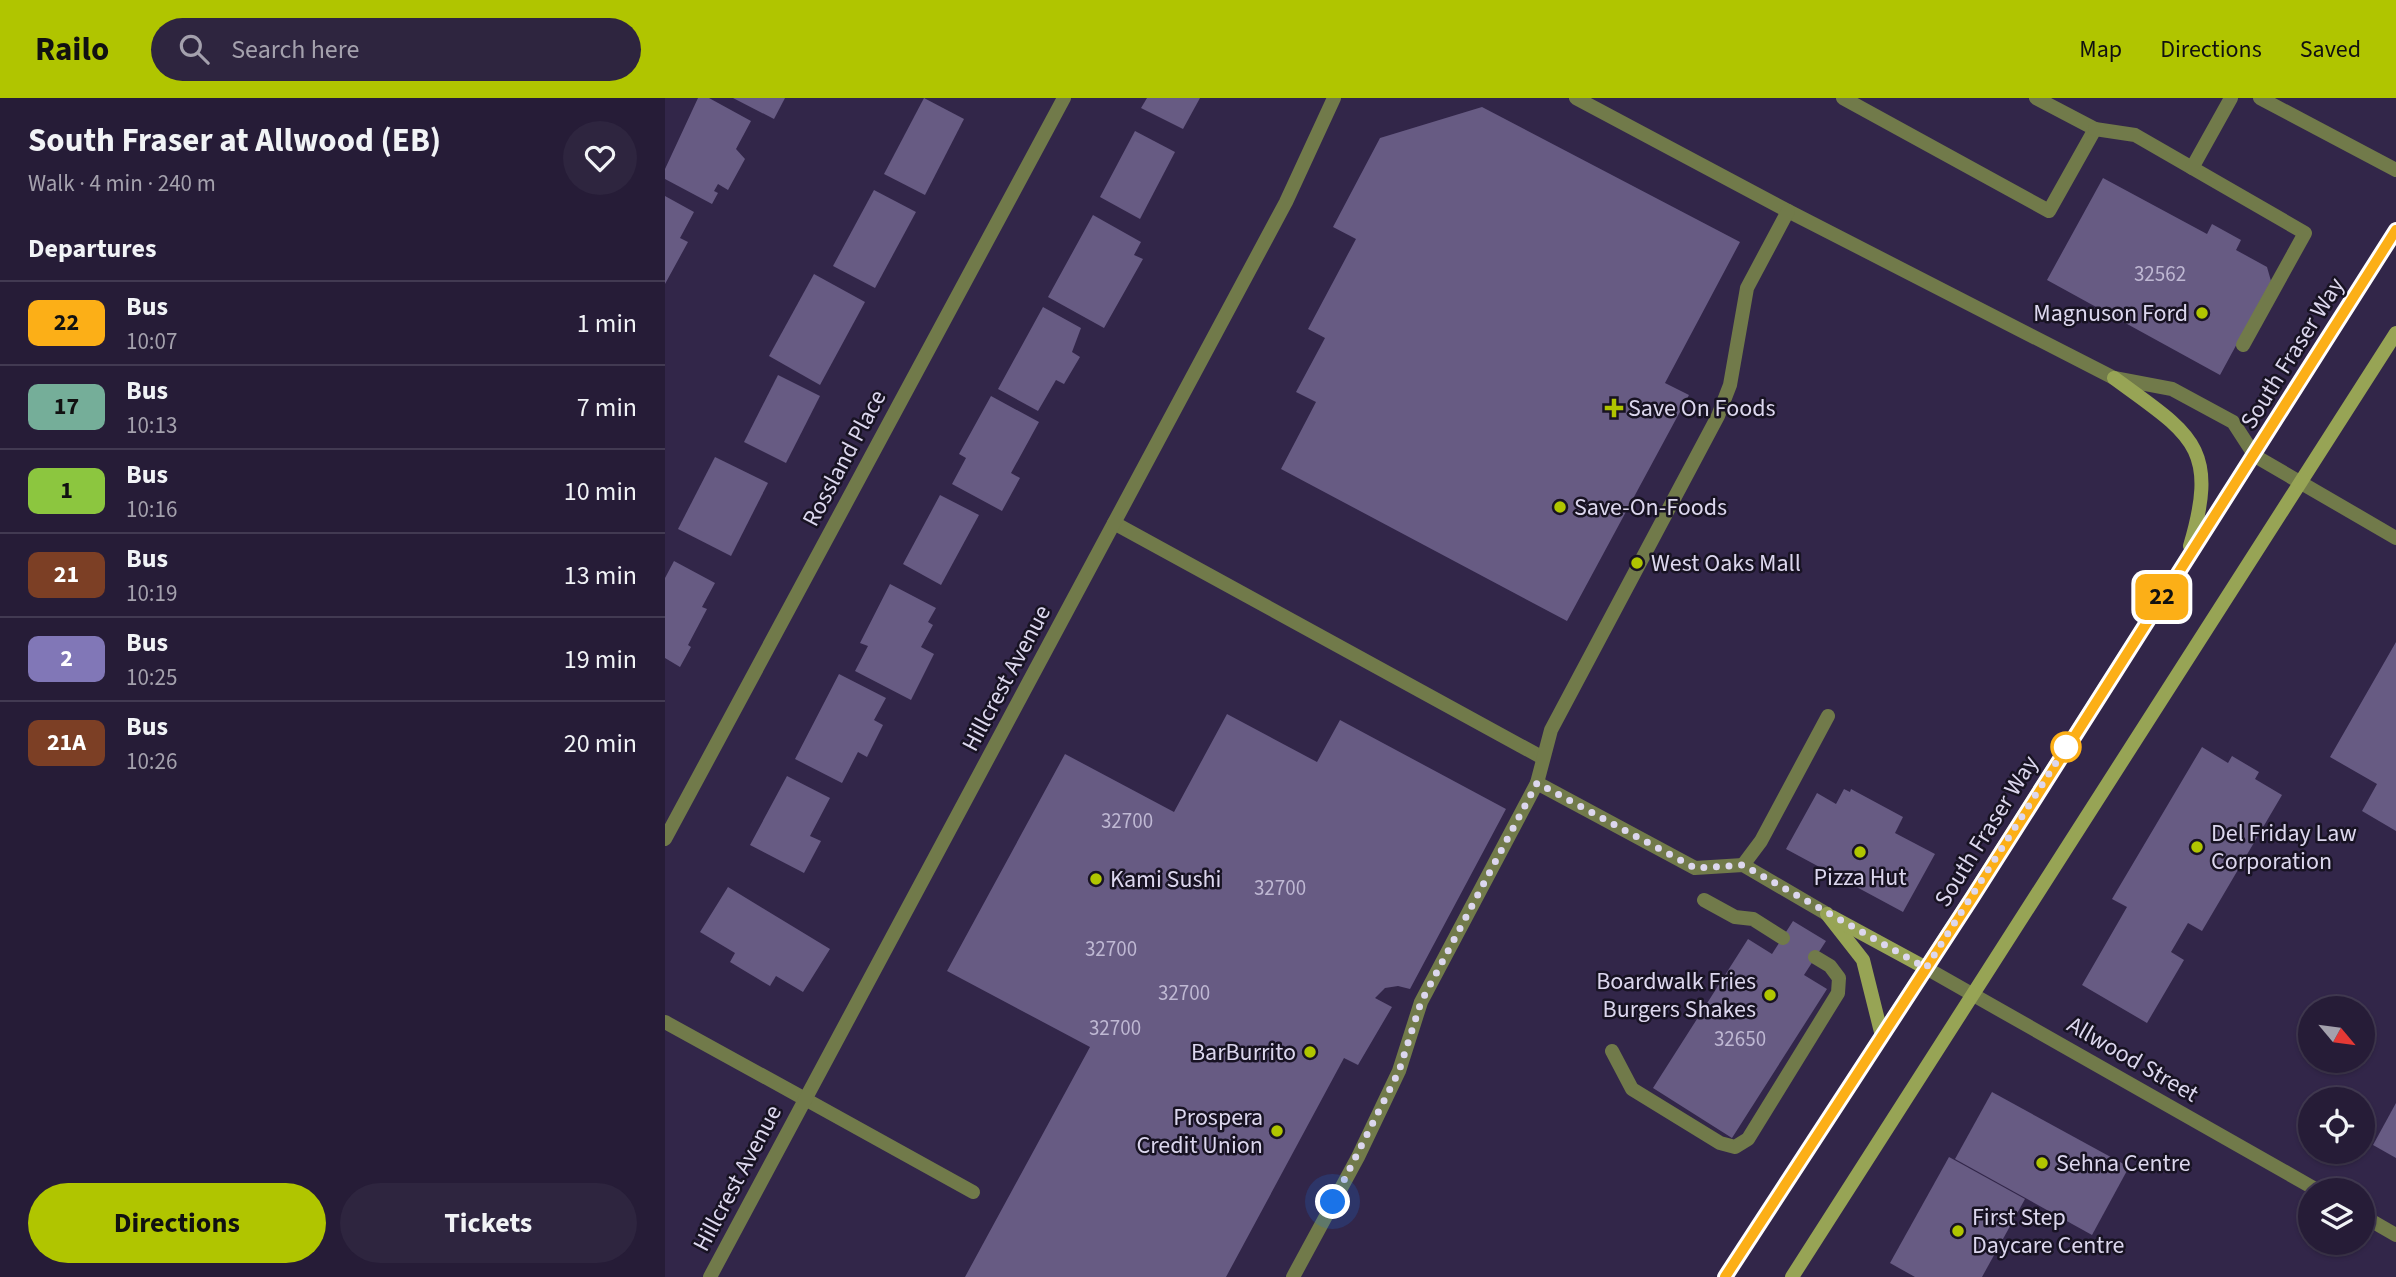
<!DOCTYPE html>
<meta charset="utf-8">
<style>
:root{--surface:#261c37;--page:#2e253f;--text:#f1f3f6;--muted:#a4a1ad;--line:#423a52;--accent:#b0c500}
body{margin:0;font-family:"Source Sans 3",sans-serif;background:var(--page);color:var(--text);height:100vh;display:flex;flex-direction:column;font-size:26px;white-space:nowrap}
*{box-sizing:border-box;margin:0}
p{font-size:23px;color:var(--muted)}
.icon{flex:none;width:38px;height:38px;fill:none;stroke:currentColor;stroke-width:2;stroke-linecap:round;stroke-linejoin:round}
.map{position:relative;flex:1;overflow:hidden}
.details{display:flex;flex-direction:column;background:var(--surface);width:665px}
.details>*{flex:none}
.badge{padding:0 14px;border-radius:10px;font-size:24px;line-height:46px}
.needle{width:46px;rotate:119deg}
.controls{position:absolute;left:1633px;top:898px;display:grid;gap:14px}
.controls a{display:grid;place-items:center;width:77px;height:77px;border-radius:50%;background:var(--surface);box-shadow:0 2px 5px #0004,0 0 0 2px var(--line);font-size:35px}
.you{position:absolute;width:35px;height:35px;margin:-18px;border:5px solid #fff;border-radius:50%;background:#1a73e8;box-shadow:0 0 0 10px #1a73e833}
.map>.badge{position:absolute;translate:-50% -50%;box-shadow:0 0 0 4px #fff}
h2{padding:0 28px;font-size:26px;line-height:63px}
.round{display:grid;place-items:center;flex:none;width:74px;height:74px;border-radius:37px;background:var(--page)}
.headline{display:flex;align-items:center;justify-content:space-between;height:119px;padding:0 28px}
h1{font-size:33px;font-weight:700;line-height:52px}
.button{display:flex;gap:14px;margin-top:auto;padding:14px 28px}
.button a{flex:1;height:80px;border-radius:42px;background:var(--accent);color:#111;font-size:28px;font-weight:700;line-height:80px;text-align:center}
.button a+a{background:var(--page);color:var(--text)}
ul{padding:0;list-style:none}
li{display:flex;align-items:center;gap:21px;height:84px;padding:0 28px;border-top:2px solid var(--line)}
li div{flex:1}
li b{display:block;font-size:26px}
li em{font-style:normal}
li .badge{min-width:77px;font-weight:700;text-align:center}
header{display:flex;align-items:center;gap:42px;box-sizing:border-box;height:98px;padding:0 35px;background:var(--accent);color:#111}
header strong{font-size:33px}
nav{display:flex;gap:38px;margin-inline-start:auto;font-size:24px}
.search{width:490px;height:63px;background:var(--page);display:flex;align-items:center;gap:18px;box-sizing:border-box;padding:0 24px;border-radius:38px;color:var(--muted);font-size:26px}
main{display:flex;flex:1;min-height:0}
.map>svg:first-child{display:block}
.building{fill:#675b83}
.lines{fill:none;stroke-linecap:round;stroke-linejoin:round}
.service{stroke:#717a4a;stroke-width:14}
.minor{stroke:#717a4a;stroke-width:14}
.tertiary{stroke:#717a4a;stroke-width:14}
.secondary{stroke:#97a455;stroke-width:14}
.line-casing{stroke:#fff;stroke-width:16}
.line{stroke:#fcaf17;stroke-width:10}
.walk{stroke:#dcd7ee;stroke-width:7;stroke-dasharray:0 12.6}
.poi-dot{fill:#b0c500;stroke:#181323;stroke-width:2.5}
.stop-dot{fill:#fff;stroke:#fcaf17;stroke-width:3.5}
.labels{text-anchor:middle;stroke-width:5;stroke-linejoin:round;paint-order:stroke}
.number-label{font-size:21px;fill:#bfb8d3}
.poi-label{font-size:24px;fill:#dcd7ee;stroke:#181323;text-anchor:start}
.street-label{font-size:24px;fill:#dcd7ee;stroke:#181323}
</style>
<header>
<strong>Railo</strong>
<div class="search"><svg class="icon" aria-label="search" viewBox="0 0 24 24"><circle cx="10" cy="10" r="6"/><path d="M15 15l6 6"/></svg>Search here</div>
<nav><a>Map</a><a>Directions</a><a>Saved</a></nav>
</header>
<main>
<section class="details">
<div class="headline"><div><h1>South Fraser at Allwood (EB)</h1><p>Walk · 4 min · 240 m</p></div><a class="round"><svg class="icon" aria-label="heart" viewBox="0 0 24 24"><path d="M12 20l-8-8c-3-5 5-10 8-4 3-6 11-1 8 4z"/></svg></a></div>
<h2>Departures</h2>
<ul>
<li><span class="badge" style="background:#fcaf17;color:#111">22</span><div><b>Bus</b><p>10:07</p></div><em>1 min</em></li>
<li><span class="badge" style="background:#75ae99;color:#111">17</span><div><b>Bus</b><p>10:13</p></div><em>7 min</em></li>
<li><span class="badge" style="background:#8cc63f;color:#111">1</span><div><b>Bus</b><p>10:16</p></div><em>10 min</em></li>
<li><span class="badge" style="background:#7c3f25;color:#fff">21</span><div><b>Bus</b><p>10:19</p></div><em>13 min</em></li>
<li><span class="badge" style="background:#8177b7;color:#fff">2</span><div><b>Bus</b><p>10:25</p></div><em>19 min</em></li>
<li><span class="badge" style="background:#7c3f25;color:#fff">21A</span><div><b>Bus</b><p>10:26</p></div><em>20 min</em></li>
</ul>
<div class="button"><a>Directions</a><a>Tickets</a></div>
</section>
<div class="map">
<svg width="1731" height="1179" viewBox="0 0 1731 1179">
<rect width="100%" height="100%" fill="#322649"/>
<!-- building -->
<g class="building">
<path d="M33 0H44L86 23 71 51 80 61 63 92 53 86 49 93 53 95 47 106 0 81V71Z"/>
<path d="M68 0H120L109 21Z"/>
<path d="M259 0 299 21 260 97 219 76Z"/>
<path d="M482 0H535L518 31 476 10Z"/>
<path d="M817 9 1075 144 1000 285 1024 297 902 523 616 371 651 304 631 294 660 240 643 231 691 141 668 129 715 40Z"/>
<path d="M470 33 510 54 475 121 435 99Z"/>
<path d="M1438 80 1542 136 1547 126 1576 142 1571 152 1602 169 1606 183 1555 277 1382 182Z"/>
<path d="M209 92 251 114 210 190 168 168Z"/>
<path d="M0 98 29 114 15 140 23 144 0 186Z"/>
<path d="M428 117 476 144 469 157 478 161 439 230 383 199Z"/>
<path d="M149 176 200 204 155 287 104 258Z"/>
<path d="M378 209 416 230 407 254 415 259 399 286 391 282 373 313 333 291Z"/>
<path d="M113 277 155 298 121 365 79 344Z"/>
<path d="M326 298 374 324 346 375 355 380 337 413 287 386 301 360 294 356Z"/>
<path d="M50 359 103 385 66 458 13 431Z"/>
<path d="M275 397 314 417 276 487 238 466Z"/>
<path d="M9 463 50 485 37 509 42 511 23 547 26 549 15 569 0 560V480Z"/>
<path d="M225 486 271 510 263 524 268 527 256 549 269 556 246 602 190 573 203 548 195 545Z"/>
<path d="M1731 544V733L1697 713 1712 686 1665 659Z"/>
<path d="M174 576 221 600 209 622 218 627 202 659 193 654 177 685 130 661Z"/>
<path d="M562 616 652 664 675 622 841 711 745 891 733 888 720 890 710 900 727 909 693 967 679 960 561 1179H300L425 949 282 873 400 656 509 714Z"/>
<path d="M1537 649 1563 665 1567 658 1594 674 1590 681 1617 697 1537 833 1523 825 1506 854 1519 862 1482 925 1417 887 1462 809 1447 801Z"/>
<path d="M122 678 165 700 145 738 156 743 139 775 85 747Z"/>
<path d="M1179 691 1185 694 1186 691 1238 719 1230 735 1270 756 1238 814 1121 751 1152 695 1171 706Z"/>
<path d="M63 789 165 851 138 894 111 878 105 888 65 864 70 855 35 834Z"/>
<path d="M1128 823 1161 843 1139 877 1162 891 1067 1040 988 990 1083 841 1107 856Z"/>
<path d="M1327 994 1464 1069 1427 1137 1290 1061Z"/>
<path d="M1731 1005V1060L1708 1047Z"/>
<path d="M1284 1059 1360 1101 1317 1179H1250L1225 1165Z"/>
</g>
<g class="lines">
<!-- service -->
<g class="service">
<path d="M911 0 1123 113 1449 280 1507 291 1568 324 1590 358"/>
<path d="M1178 0 1384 113 1430 31 1371 0"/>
<path d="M1430 31 1470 37 1640 135 1578 247"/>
<path d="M1527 70 1566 0"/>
<path d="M449 425 878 660"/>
<path d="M872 685 1030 770 1078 767 1162 816"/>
<path d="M1078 767 1096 743 1163 618"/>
<path d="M1039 802 1070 819 1088 821 1118 840"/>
<path d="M947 953 967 991 1055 1045 1070 1049 1083 1041 1173 895 1174 880 1165 868 1150 859"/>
<path d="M140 1001 308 1094"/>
<path d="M628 1179 693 1059 734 973 756 904 872 685 886 632 1053 318 1065 287 1082 190 1123 113"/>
</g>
<!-- minor -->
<g class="minor">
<path d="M1595 0 1731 72"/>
<path d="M0 741 399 0"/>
<path d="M1261 870 1652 1092"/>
<path d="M1698 1118 1731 1137"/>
</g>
<!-- tertiary -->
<g class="tertiary">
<path d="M1590 358 1731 440"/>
<path d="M0 924 140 1001"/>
<path d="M45 1179 621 104 669 0"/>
</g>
<!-- secondary -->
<g class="secondary">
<path d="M1449 280C1525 336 1555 347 1525 448"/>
<path d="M1162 816 1198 862 1217 938"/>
<path d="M1167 819 1261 870"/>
<path d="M1060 1179 1306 800 1731 132"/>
<path d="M1127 1179 1731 235"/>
</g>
</g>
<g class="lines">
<defs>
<path id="line" d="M1060 1179 1307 800 1731 132"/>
</defs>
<!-- line casing -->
<use href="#line" class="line-casing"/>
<!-- line -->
<use href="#line" class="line"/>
<!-- walk -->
<path class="walk" d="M668 1104 734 973 756 904 872 685 1030 770 1078 767 1261 870 1406 641 1401 649"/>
</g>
<!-- markers -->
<g class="poi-dot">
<circle cx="1537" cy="215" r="7"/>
<path d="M945.5 299.5h7v7h7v7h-7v7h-7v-7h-7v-7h7z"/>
<circle cx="895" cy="409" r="7"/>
<circle cx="972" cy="465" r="7"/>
<circle cx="1532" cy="749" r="7"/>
<circle cx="1195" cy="754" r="7"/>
<circle cx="431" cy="781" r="7"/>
<circle cx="1105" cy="897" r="7"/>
<circle cx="645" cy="954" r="7"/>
<circle cx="612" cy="1033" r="7"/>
<circle cx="1377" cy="1065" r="7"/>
<circle cx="1293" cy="1133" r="7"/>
</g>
<circle class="stop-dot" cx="1401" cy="649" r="14"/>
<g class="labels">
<!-- number labels -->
<g class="number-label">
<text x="1495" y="183">32562</text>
<text x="462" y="730">32700</text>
<text x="615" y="797">32700</text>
<text x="446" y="858">32700</text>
<text x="519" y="902">32700</text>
<text x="450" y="937">32700</text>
<text x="1075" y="948">32650</text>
</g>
<!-- poi labels -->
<g class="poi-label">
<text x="1523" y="223" text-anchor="end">Magnuson Ford</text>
<text x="963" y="318">Save On Foods</text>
<text x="909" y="417">Save-On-Foods</text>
<text x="986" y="473">West Oaks Mall</text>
<text x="1546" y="743">Del Friday Law<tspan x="1546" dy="28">Corporation</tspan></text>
<text x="1195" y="787" text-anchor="middle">Pizza Hut</text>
<text x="445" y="789">Kami Sushi</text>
<text x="1091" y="891" text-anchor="end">Boardwalk Fries<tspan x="1091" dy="28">Burgers Shakes</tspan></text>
<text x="631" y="962" text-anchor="end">BarBurrito</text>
<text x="598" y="1027" text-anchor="end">Prospera<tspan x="598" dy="28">Credit Union</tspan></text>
<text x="1391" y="1073">Sehna Centre</text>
<text x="1307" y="1127">First Step<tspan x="1307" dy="28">Daycare Centre</tspan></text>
</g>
<!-- street labels -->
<g class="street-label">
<text transform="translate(1627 255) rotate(-58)" y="8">South Fraser Way</text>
<text transform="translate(179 360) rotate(-62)" y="8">Rossland Place</text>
<text transform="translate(341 580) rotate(-62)" y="8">Hillcrest Avenue</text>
<text transform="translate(1321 733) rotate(-58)" y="8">South Fraser Way</text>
<text transform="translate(1468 961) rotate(30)" y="8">Allwood Street</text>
<text transform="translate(72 1080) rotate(-62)" y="8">Hillcrest Avenue</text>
</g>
</g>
</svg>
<div class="controls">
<a><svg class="needle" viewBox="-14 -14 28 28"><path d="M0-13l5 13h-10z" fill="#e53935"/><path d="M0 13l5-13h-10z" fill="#a4a1ad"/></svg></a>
<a><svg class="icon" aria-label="locate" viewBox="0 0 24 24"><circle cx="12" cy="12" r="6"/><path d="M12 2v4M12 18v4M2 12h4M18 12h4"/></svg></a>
<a><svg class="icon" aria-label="layers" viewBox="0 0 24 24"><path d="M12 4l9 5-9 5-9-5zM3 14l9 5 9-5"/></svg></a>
</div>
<div class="you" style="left:668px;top:1104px"></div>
<b class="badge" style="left:1497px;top:499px;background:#fcaf17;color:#111">22</b>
</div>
</main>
